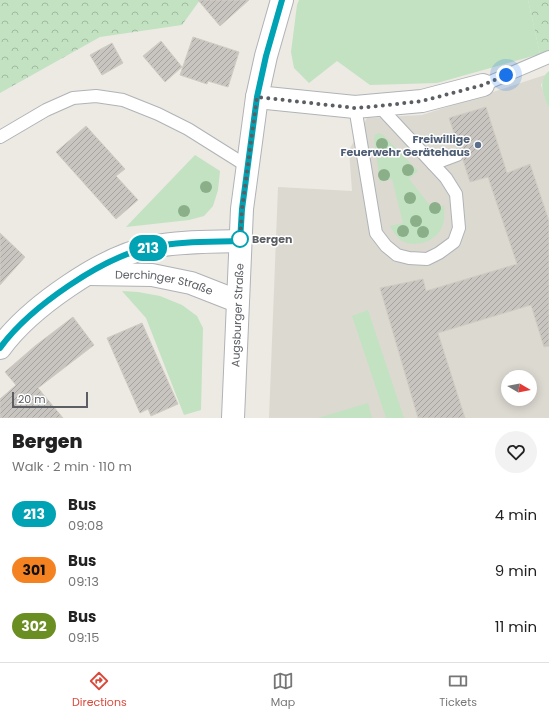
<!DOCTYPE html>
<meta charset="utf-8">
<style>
:root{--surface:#fff;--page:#f2f2f2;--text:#222;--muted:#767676;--line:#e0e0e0;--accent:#d94a3c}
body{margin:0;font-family:Poppins,sans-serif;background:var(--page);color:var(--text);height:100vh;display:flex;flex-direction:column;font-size:15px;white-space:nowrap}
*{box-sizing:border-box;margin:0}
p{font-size:13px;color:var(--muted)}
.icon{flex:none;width:22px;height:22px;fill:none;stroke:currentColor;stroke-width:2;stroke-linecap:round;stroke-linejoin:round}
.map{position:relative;height:418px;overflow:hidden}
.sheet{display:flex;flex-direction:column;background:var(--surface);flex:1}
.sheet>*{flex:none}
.badge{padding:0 8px;border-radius:13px;font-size:14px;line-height:26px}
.needle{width:26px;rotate:100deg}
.buttons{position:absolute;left:501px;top:370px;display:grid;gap:8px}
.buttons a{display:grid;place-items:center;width:36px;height:36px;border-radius:50%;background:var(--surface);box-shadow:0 2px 10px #0003;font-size:20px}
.scale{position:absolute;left:12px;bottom:10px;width:76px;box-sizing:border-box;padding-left:4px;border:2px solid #5b5e62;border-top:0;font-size:11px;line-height:14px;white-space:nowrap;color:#5b5e62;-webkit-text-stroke:3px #fff;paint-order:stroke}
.you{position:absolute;width:20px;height:20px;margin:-10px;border:3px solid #fff;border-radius:50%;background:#1a73e8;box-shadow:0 0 0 6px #1a73e833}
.map>.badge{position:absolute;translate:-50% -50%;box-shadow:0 0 0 2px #fff}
.round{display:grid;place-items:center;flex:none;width:42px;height:42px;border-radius:21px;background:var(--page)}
.overview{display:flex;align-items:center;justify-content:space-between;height:68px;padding:0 12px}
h1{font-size:19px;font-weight:800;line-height:30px}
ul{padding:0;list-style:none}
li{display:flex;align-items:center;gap:12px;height:56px;padding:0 12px}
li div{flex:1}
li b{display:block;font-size:15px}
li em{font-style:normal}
li .badge{min-width:44px;font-weight:700;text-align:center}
.tab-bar{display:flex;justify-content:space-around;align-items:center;height:56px;border-top:1px solid var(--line);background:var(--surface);font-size:11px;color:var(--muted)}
.tab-bar a{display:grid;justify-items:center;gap:2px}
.tab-bar .on{color:var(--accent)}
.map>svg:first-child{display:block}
.education{fill:#dcd9d1;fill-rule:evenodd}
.green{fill:#c2e2c2}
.forest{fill:url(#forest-crowns)}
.building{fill:url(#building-hatch);stroke:#d1ccc2}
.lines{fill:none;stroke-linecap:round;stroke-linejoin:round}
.lane-casing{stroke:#b0b3b7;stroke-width:14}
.street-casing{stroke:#b0b3b7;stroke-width:24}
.secondary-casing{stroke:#b0b2b7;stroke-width:24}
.lane{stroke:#fff;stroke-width:12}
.street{stroke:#fff;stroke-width:22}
.secondary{stroke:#fff;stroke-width:22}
.tree{fill:#8bb089}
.line-casing{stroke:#fff;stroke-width:9}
.line{stroke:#00a3b4;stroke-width:6}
.walk{stroke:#5b5e62;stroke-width:4;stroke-dasharray:0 7.2}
.service-dot{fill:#5c6f8a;stroke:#fff;stroke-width:1.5}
.stop-dot{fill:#fff;stroke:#00a3b4;stroke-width:2}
.labels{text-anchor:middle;stroke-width:3;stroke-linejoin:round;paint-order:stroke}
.service-label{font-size:11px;font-weight:bold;fill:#4e5e75;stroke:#fff;text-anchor:end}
.stop-label{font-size:11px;font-weight:bold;fill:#5b5e62;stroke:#fff;text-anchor:start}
.street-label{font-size:11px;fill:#5b5e62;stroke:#fff}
</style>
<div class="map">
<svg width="549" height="418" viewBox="0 0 549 418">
<defs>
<pattern id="forest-crowns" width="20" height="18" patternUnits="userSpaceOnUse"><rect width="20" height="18" fill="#c2e2c2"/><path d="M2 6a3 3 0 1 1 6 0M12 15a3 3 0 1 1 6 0" fill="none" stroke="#a1baa1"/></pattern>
<pattern id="building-hatch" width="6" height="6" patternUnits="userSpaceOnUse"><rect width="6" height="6" fill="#c8c5c0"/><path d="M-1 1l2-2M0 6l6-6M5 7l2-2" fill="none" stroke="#a5a39f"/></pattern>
</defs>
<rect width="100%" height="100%" fill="#eceae3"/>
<!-- education -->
<path class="education" d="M545 75 541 85 549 109V418H269L278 187 352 191 349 150 367 118 422 115ZM508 377H530V399H508Z"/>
<!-- green -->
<g class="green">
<path d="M299 0H528L540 54 437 83 370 85 337 61 309 83 294 68 291 52 297 5Z"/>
<path d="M549 71V109C545 97 536 81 549 71Z"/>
<path d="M379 133 383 135 418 171 409 179 435 212 444 205C444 211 445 218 443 224 439 240 417 249 402 241 397 238 393 231 390 226L403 223 392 179 380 182 374 140 375 135Z"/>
<path d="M195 155 220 171 218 190 213 206 204 216 189 220 126 227Z"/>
<path d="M122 291 138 292 160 296 182 305 197 316 203 328 201 410 184 415 146 318Z"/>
<path d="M368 310 404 418H386L352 316Z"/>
<path d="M368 403 372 418H318Z"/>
</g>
<!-- forest -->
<g class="forest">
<path d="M0 0H200L182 25 100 37 0 93Z"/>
<path d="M528 0H549V50L540 54Z"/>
</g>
<!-- building -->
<g class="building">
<path d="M198 0H249L220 26Z"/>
<path d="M193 37 239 52 228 87 208 81 207 84 180 75Z"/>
<path d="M161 41 182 67 165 82 143 56Z"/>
<path d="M112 43 123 63 102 75 90 55Z"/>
<path d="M486 107 507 173 530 164 549 221V346L544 347 531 305 438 333 465 418H418L380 288 423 279 426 291 517 264 488 177 470 182 463 160 464 153 459 148 449 118Z"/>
<path d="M86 126 125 169 116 176 138 200 116 219 56 152Z"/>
<path d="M0 233 25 257 0 285Z"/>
<path d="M73 317 94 345 38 388 63 418H0V399L16 385 5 372 35 346Z"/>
<path d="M142 323 178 404 151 416 148 409 140 413 107 338Z"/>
</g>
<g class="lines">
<defs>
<g id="lane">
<path d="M483 85 549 57"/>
<path d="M355 107 376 233 386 246 397 255 409 258 427 259 439 253 454 242 459 228 456 194 446 178 379 106"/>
<path d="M0 137 46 110 73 98 96 96 123 100 158 114 188 129 247 166"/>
<path d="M433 164 457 155"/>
</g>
<path id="street" d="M257 97 355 107 422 101 483 85"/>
<g id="secondary">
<path id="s1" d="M89 274 152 275 191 283 237 301"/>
<path d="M0 348C29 308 103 256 152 247 180 241 211 242 240 241"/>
<path id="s2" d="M233 418 242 209 257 97 266 56 282 0"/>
</g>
</defs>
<!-- lane casing -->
<use href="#lane" class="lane-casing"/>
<!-- street casing -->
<use href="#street" class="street-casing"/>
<!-- secondary casing -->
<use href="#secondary" class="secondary-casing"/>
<!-- lane -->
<use href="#lane" class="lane"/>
<!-- street -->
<use href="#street" class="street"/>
<!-- secondary -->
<use href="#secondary" class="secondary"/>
</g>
<!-- trees -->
<g class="tree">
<circle cx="382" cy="144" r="6"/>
<circle cx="408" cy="170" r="6"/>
<circle cx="384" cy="175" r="6"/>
<circle cx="206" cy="187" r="6"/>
<circle cx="410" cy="198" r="6"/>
<circle cx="435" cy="208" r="6"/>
<circle cx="184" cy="211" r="6"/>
<circle cx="416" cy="221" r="6"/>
<circle cx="403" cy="231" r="6"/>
<circle cx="423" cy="232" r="6"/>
</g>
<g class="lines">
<defs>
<path id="line" d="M0 348C29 308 103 256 152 247 180 241 211 242 240 241L242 209 257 97 266 56 282 0"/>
</defs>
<!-- line casing -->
<use href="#line" class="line-casing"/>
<!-- line -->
<use href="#line" class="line"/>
<!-- walk -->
<path class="walk" d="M240 239V241L242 209 257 97 355 108 379 106 422 101 483 85 506 75"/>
</g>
<!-- markers -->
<circle class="service-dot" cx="478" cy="145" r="4"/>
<circle class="stop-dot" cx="240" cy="239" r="8"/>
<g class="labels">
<!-- service labels -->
<g class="service-label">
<text x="470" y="143">Freiwillige<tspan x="470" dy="13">Feuerwehr Gerätehaus</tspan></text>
</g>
<!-- stop labels -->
<g class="stop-label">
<text x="252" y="243">Bergen</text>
</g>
<!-- street labels -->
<g class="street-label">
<text dy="4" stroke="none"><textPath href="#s1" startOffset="76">Derchinger Straße</textPath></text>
<text dy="4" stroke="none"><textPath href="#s2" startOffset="103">Augsburger Straße</textPath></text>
</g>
</g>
</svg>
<div class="buttons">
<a><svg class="needle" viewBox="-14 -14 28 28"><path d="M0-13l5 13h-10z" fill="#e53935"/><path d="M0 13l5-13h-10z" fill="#767676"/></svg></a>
</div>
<div class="scale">20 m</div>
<div class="you" style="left:506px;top:75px"></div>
<b class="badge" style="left:148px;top:248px;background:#00a3b4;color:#fff">213</b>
</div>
<section class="sheet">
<div class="overview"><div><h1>Bergen</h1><p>Walk · 2 min · 110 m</p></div><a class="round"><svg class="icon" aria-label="heart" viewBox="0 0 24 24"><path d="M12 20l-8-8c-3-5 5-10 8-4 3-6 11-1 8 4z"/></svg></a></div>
<ul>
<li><span class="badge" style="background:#00a3b4;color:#fff">213</span><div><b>Bus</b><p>09:08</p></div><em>4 min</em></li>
<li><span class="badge" style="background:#f58220;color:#111">301</span><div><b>Bus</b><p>09:13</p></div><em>9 min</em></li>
<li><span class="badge" style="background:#6b8e23;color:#fff">302</span><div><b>Bus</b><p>09:15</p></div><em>11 min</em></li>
</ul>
</section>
<nav class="tab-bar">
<a class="on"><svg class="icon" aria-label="directions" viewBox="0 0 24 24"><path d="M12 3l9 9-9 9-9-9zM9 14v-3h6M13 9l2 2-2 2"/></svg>Directions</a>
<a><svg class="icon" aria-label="map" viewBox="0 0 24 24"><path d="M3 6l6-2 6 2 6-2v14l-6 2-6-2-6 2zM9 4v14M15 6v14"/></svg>Map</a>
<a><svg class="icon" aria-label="tickets" viewBox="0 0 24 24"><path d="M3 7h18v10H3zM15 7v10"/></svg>Tickets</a>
</nav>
